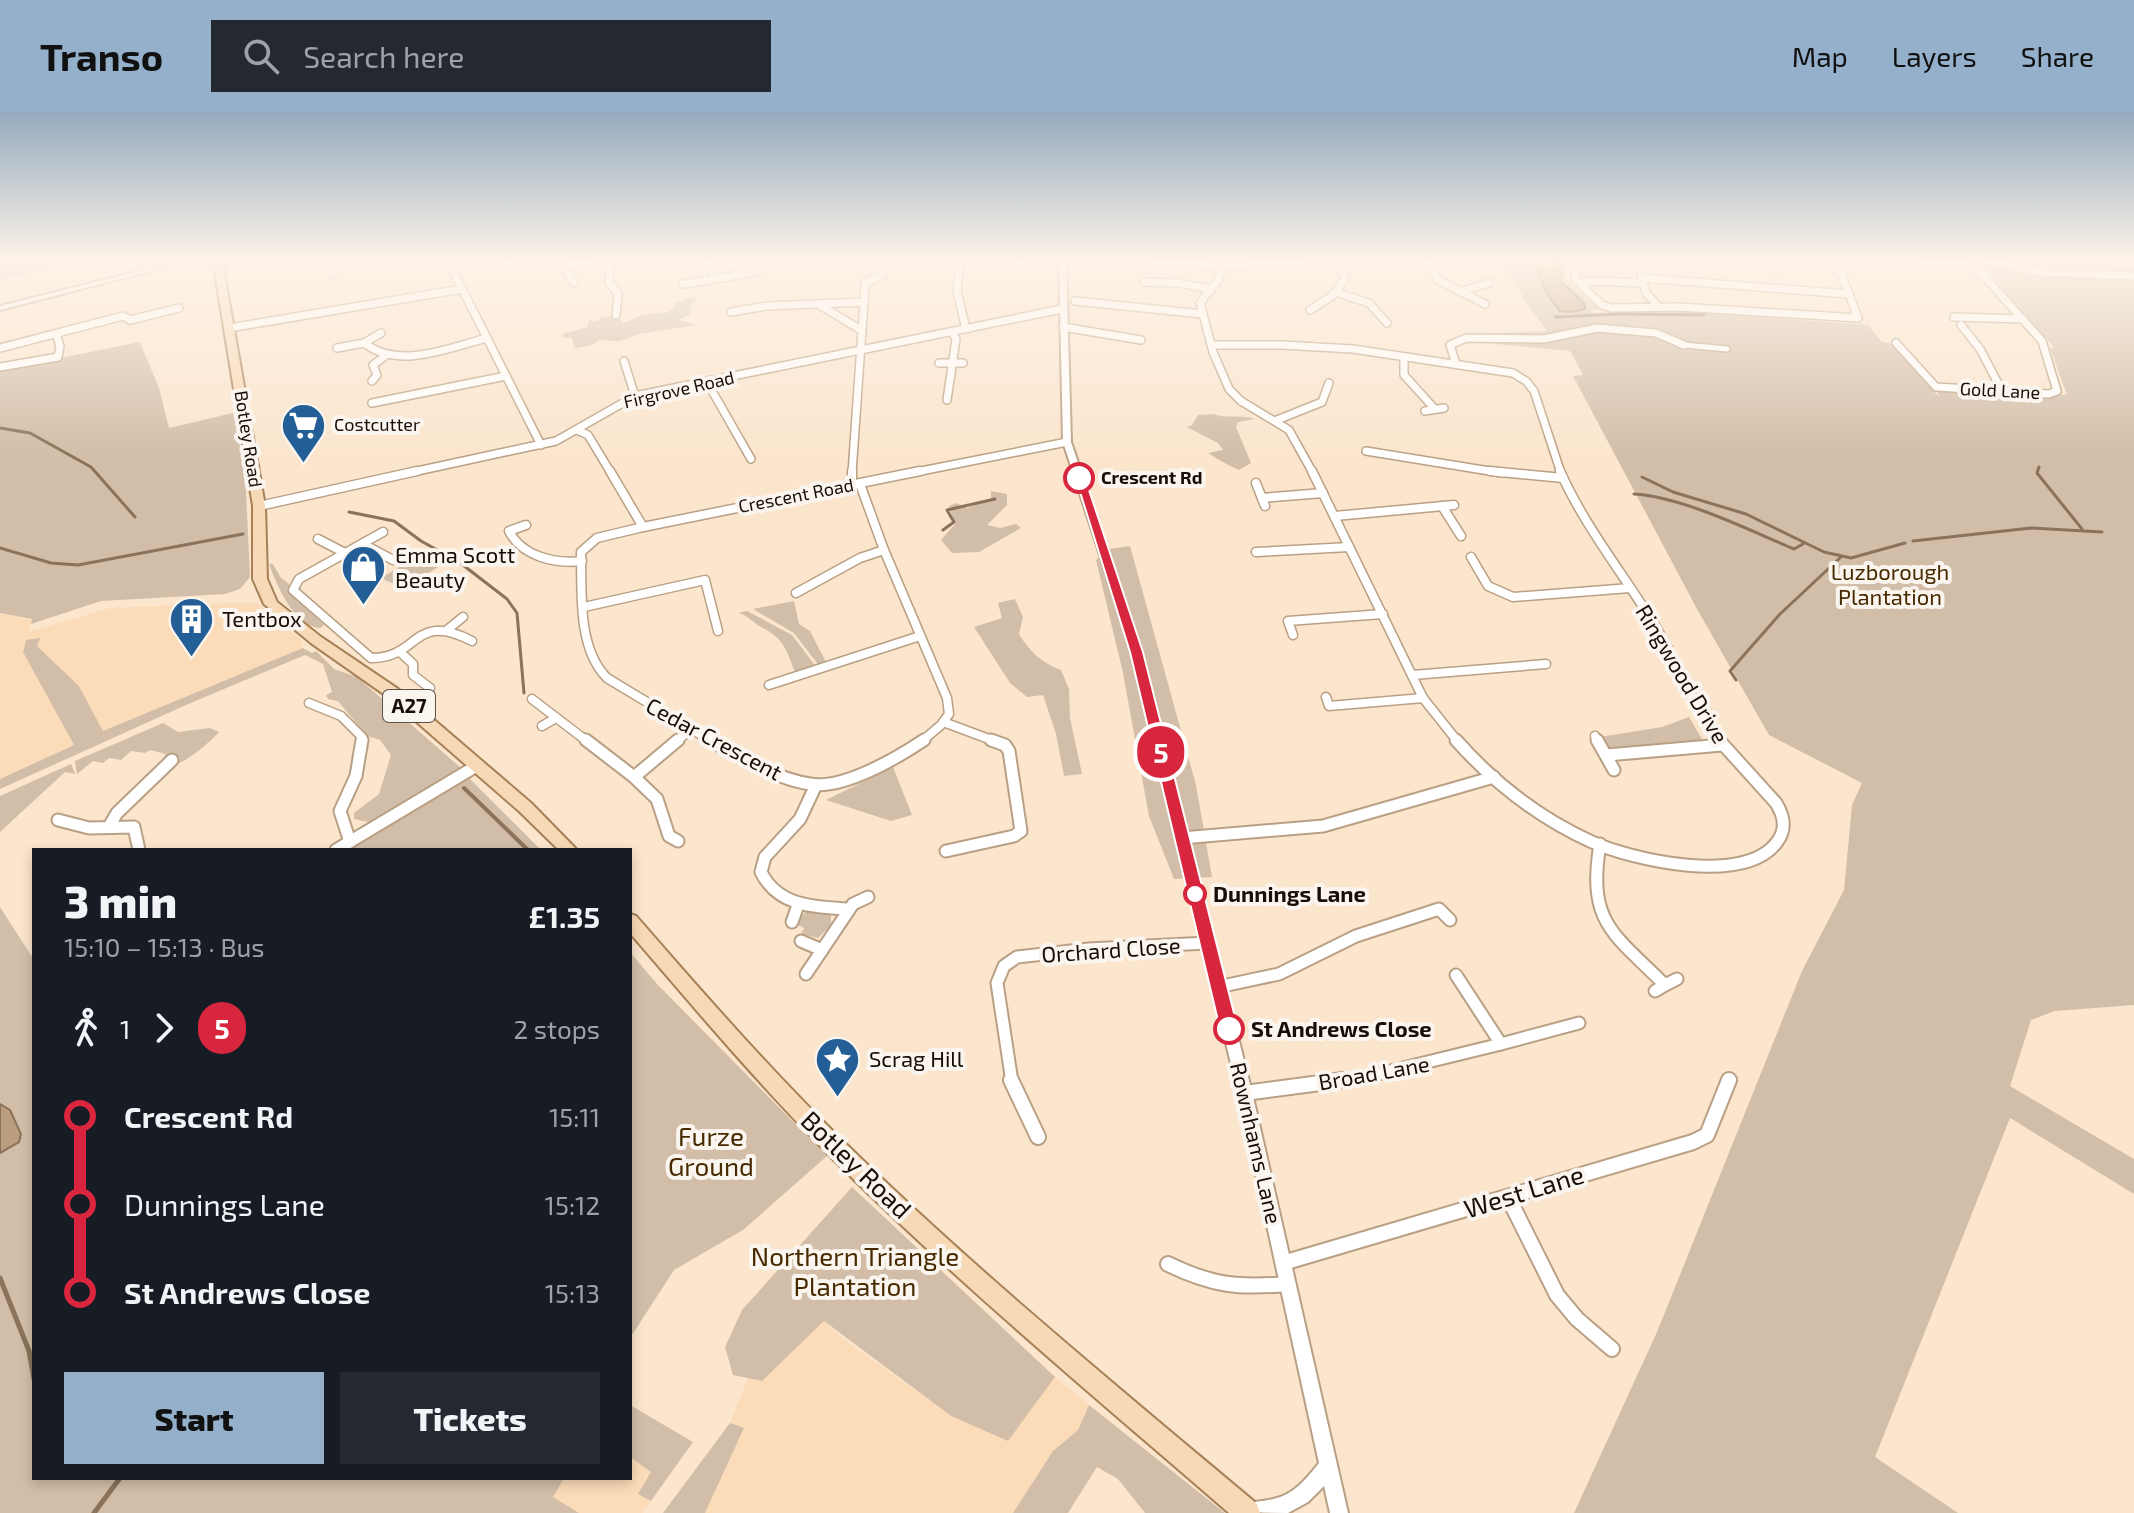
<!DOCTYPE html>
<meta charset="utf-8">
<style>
:root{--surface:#171b24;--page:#242831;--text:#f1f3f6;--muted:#9ea1a6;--accent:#94b0cb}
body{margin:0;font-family:"Exo 2",sans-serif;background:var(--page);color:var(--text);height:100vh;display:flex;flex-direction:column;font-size:30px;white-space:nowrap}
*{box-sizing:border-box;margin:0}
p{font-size:26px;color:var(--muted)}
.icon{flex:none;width:44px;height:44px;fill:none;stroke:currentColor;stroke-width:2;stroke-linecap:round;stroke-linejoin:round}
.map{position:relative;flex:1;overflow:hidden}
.side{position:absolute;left:32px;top:736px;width:600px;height:632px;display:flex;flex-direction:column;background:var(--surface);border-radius:0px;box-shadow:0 4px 12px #0003}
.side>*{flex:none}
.badge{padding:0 16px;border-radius:26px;font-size:28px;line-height:52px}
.map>.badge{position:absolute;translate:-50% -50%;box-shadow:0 0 0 4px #fff}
.legs{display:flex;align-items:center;gap:12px;height:88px;padding:0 32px;font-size:26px}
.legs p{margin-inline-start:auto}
.summary{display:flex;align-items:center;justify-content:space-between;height:136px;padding:0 32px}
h1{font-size:44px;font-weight:800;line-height:60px}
.primary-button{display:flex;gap:16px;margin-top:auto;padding:16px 32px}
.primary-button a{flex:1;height:92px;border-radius:0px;background:var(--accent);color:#111;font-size:32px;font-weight:800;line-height:92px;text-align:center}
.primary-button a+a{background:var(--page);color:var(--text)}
ul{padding:0 32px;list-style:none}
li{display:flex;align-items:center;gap:28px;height:88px;font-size:30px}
li i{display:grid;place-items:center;width:12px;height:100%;margin:0 10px;background:currentColor}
li i::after{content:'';width:20px;height:20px;margin:-10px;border:6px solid;border-radius:50%;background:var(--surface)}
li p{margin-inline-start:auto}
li:first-child i{background:linear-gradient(#0000 50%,currentColor 0)}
li:last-child i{background:linear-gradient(currentColor 50%,#0000 0)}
header{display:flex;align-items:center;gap:48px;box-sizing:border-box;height:112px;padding:0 40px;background:var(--accent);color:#111}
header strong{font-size:38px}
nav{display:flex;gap:44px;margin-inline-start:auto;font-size:28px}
.search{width:560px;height:72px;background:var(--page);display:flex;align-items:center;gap:20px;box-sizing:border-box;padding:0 28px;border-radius:0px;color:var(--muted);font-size:30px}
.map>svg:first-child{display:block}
.built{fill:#fcdcb8}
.green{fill:#d2bea8}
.water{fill:#bb9e7e;stroke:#8a735a;stroke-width:2}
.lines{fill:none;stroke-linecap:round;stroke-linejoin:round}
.stream-far2{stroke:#8a735a;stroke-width:3}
.stream-far1{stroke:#8a735a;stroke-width:4}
.stream{stroke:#8a735a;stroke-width:5}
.pedestrian-casing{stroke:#b9a084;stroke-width:8}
.minor-far3-casing{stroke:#b9a084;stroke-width:10}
.minor-far2-casing{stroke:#b9a084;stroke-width:11}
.minor-far1-casing{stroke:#b9a084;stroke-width:15}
.minor-casing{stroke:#b9a084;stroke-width:18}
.tertiary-casing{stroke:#b9a084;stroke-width:4}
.primary-casing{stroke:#a68157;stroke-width:4}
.pedestrian{stroke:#fff;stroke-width:5}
.minor-far3{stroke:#fff;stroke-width:7}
.minor-far2{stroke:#fff;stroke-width:8}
.minor-far1{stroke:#fff;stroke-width:11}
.minor{stroke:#fff;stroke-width:14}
.tertiary{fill:#fff;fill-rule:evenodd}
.primary{fill:#f8d9b5;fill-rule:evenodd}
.line-1{fill:#d7263d;stroke:#fff;stroke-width:2}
.stop-1-dot{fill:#fff;stroke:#d7263d;stroke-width:4}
.labels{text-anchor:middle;stroke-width:8;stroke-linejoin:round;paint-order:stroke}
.far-street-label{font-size:18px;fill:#170e05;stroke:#fbf5ef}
.far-poi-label{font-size:18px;fill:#170e05;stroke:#fbf5ef;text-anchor:start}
.far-stop-label{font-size:18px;font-weight:bold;fill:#170e05;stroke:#fbf5ef;text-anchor:start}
.shield{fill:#fbf5ef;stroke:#5b534b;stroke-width:2}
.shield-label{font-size:20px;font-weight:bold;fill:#170e05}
.poi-label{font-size:22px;fill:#170e05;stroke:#fbf5ef;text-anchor:start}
.park-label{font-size:22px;fill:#472a00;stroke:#fbf5ef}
.street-label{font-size:22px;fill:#170e05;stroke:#fbf5ef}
.stop-label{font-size:22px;font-weight:bold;fill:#170e05;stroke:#fbf5ef;text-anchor:start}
.near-park-label{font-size:26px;fill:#472a00;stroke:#fbf5ef}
.near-street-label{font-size:26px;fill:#170e05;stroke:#fbf5ef}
</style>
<header>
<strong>Transo</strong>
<div class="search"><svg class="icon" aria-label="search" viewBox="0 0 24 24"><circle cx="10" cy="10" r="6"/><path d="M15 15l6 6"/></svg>Search here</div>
<nav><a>Map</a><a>Layers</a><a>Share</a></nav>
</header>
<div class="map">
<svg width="2134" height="1401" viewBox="0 0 2134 1401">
<rect width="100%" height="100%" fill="#fbe5cd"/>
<!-- built -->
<g class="built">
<path d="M233 491H257L301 527 303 536 103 619 79 574 37 534 23 540 74 633 0 667V501L32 508 29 520 110 496Z"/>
<path d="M823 1209 850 1232 951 1304 1007 1329 1055 1265 1089 1293 1078 1318 1053 1339 1013 1401H705L744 1317 730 1311 748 1266 762 1269Z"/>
<path d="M630 1345 651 1360 639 1382 651 1389 642 1401H579L552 1385 564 1366H630Z"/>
</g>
<!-- green -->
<g class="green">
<path d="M0 149H77L0 168Z"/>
<path d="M1432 149H1560L1565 157V167L1600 198H1591L1593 201 1666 198 1868 213 1882 230 1890 231 1939 285 1937 277 2067 283 2050 236 2054 235 2013 191 1987 156 2055 165 2053 158 1999 149H2134V893L2055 899 2031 908 2010 974 2134 1047V1082L2010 1006 1875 1345 1958 1401H1574L1657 1220 1802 859 1844 778 1852 693 1862 671 1769 623 1697 497 1573 264 1583 263 1570 239 1464 229 1538 225 1464 223 1547 219 1525 189 1506 152 1436 154Z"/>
<path d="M689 186H695L697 189 691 193 690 202 679 208 696 213 639 222 620 229 599 228 592 233 575 236 571 225 564 226 562 222 587 215 589 207 595 210 602 205 617 204 623 211 642 203 668 200 675 195 673 192Z"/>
<path d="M140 230 159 276 169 316 233 301 245 359 250 465 240 477 225 482 101 489 31 512 32 507 0 501V258Z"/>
<path d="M1213 302C1227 307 1242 302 1255 307L1238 310 1236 315 1251 351 1239 358C1229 354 1218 347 1208 341L1223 338 1218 331 1187 315 1192 313 1198 303Z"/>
<path d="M991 379 1007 382V393L987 413 1000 416 1016 412 1021 416 979 440 952 441 941 428 955 412 949 394 957 391 967 396 991 387Z"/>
<path d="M1130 434 1196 673 1212 765 1174 767 1149 704 1123 561 1096 448 1109 437Z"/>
<path d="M427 438 449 448 404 477 381 466Z"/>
<path d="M269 452H273L281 466 289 472 288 479 324 513 320 516C294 514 277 474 269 452Z"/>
<path d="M1015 487 1023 505 1019 522C1030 540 1042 551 1061 558L1069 577 1070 606 1082 662 1064 664 1056 622 1043 583 1027 585 1010 571 974 515 1002 506 998 491Z"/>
<path d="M794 489 799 512 810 519 827 552 820 555 794 521 753 497Z"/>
<path d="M747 499 792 523 817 556 796 562C786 538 785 527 761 515 752 510 748 503 738 501Z"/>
<path d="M40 526 37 534 79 574 103 619 303 536 312 541 316 539 334 557 357 565 461 656 372 711 354 707V701L379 682 391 643 380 628 367 624 338 589 328 587 326 583 332 580 323 552 305 543 186 593 0 677V667L74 633 23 540 26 528Z"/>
<path d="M1689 605 1703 629 1609 637 1600 625 1662 615Z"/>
<path d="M163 611 178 620 210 616 219 620C207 633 190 647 175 653L180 646 164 645 166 642 150 638 145 641 131 639 121 648 109 646 103 651 93 649 77 662 75 649Z"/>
<path d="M71 652 75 662 65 660 0 720V684Z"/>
<path d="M893 655 912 703 891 709 826 688Z"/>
<path d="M468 665 541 738H344L460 669Z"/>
<path d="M0 795 34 848V1366H564L553 1385 579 1401H0Z"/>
<path d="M807 799H826L831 803V813L818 826 801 822 804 816 798 813 799 806Z"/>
<path d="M630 840 657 872 827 1044 743 1118 674 1158 632 1223 630 1231Z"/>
<path d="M852 1075 1055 1265 1008 1329 951 1304 824 1209 762 1269 733 1263 725 1235 742 1198Z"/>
<path d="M630 1293 693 1330 651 1389 638 1382 651 1360 630 1345Z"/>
<path d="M1089 1293 1225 1401H1145L1118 1367 1097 1355 1068 1401H1013L1053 1339 1078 1318Z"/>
<path d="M730 1311 744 1316 705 1401H663Z"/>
</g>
<!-- water -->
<g class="water">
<path d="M1533 149H1557L1560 154V169L1584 191 1585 197 1571 200 1560 199 1547 182Z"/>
<path d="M0 992 10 998 21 1022 19 1030 0 1041Z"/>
</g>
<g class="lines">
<!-- stream-far2 -->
<g class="stream-far2">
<path d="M1623 202 1704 203"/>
<path d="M1555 205 1622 202"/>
<path d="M0 316 30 321 91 355 135 405"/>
<path d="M2039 355 2037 361 2082 417"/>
<path d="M1642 365 1673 380 1746 402 1824 440 1851 446 1905 431"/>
<path d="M1634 382C1683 385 1749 418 1794 437L1803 432"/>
<path d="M349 400 394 409 421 429 459 450 507 487 517 501 524 581"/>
<path d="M943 418 954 410 947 398 995 387"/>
<path d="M1913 429 2031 416 2102 420"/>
<path d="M0 436 51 451 78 453 243 422"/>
<path d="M1736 568 1730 559 1780 502 1841 445"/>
</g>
<!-- stream-far1 -->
<path class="stream-far1" d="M464 676 528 738"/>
<!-- stream -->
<g class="stream">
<path d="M0 1166 29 1239 34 1267"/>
<path d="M94 1401 120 1366"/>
</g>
<defs>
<path id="pedestrian" d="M1684 233 1727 237"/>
<g id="minor-far3">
<path d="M329 149 333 162"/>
<path d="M448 149 541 333"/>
<path d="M559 149 574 171"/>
<path d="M610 149 609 171 618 181 616 203"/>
<path d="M708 149 716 167 763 158 772 149"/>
<path d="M960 149 957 179 966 217"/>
<path d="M1151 149 1226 155 1301 149"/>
<path d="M1429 149 1438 168 1485 192"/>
<path d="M1638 149 1646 181 1658 194"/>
<path d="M1773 149 1779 158"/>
<path d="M1831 149 1841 161 1858 206"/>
<path d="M1986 149 2040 160 2134 164"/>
<path d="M1921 152 1960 153 1968 150"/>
<path d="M564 155 593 149"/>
<path d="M1221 157 1219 167 1200 191 1213 240 1229 277 1241 289 1289 318 1313 361"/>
<path d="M1575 161 1576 168 1582 171"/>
<path d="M1642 166 1848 182"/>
<path d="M1144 170 1179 171 1209 177"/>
<path d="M1643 171 1591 169 1580 172 1602 193 1611 196 1679 195 1858 206"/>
<path d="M683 172 716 167"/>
<path d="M1462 179 1489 171"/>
<path d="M1335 180 1369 191 1387 211"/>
<path d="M1075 189 1202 202"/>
<path d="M864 190 865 171 882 163V157"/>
<path d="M818 192 861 218"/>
<path d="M1310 198 1332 184 1345 167 1337 149"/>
<path d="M731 200 766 194 864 190 852 361"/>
<path d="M1954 205 2023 207"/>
<path d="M1961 213 1980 237 2002 279"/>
<path d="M1063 215 1141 228"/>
<path d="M229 216 462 177"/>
<path d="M364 231 381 221"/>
<path d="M1896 231 1936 275 2049 282 2057 279 2042 229 1983 163 1965 152"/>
<path d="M1212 233H1282L1353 237 1513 261 1526 269 1534 279 1561 361"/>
<path d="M0 236 123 204 130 208 179 196"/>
<path d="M337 236 364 231C399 258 448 236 487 226"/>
<path d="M1404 246V263L1433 295"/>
<path d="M624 249 635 284"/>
<path d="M939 251H963"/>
<path d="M1456 252 1450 233 1466 226 1544 227 1597 216 1656 221 1684 233"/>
<path d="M0 255 58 245 60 234 56 222"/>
<path d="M372 269 377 263 373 253 385 244"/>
<path d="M707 270 751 347"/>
<path d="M947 288 956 227 952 220"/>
<path d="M372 291 506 264"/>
<path d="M1425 299 1444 296"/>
<path d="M1277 308 1322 290 1329 271"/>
<path d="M577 318 588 323 611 361"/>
<path d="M1366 339 1502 361"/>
<path d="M408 361 556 329 635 284 1062 197"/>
<path d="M911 361 1067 330"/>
</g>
<g id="minor-far2">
<path d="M610 359 643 415 920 359"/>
<path d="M852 359V373"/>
<path d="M1312 359 1423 586 1458 630"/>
<path d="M1490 359 1563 366"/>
<path d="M1560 359C1585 415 1622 460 1654 512 1678 551 1693 594 1721 630"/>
<path d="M1256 371 1265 394"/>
<path d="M860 372 884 438 947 586 949 602 941 613 921 630"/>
<path d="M1262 386 1323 381"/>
<path d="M259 394 417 359"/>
<path d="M1442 394 1461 424"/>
<path d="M1335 404 1454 393"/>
<path d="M526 413 509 419C522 445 556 452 582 449"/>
<path d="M643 415 597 426 581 440C582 480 577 536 607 566L713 630"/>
<path d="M383 420 299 467 293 478 371 546C419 547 413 498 472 529"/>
<path d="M318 427 345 441"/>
<path d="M363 432 393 448"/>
<path d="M1256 440 1349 435"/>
<path d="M1471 445 1488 474 1513 485 1630 476"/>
<path d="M796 481 860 446 884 438"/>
<path d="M584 495 705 468 718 519"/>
<path d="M447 518 463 505"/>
<path d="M1293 523 1288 509 1383 502"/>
<path d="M399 539 413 552V563L430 576"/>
<path d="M1413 563 1546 552"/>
<path d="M769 573 920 524"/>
<path d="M1326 585 1329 594 1423 586"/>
<path d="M532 587 588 630"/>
<path d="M309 591 341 604 362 625V630"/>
<path d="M946 611 997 630"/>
<path d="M542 614 556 606"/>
<path d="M1595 624 1598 630"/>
<path d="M676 630 691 617"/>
</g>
<g id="minor-far1">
<path d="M586 628 634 665 678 628"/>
<path d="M709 628C740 644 775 667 810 672 843 678 897 646 924 628"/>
<path d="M1456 628C1495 672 1539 706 1592 730 1633 748 1745 774 1777 730 1787 717 1784 704 1776 691L1719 628"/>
<path d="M1597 628 1614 658"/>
<path d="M1607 643 1722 633"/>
<path d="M634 665 657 687 669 724 678 729"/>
<path d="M816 673 800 707 765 745 761 760C778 795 815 795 849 797"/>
<path d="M58 708 89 716 134 715 139 738"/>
<path d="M111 711 117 701 172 648"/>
<path d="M1182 726 1323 714 1494 665"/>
<path d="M350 730 340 699 356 664 362 628"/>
<path d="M1600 732C1587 811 1613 821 1665 873L1655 879"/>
<path d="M336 738 478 653"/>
<path d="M946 739 1014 724 1021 719 1009 639 1005 633 991 628"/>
<path d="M792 810 798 793"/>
<path d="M801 829 822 838"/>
<path d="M806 862 853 792 868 785"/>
<path d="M1665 873 1677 867"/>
<path d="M1218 875 1279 862 1356 824 1439 797 1450 808"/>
<path d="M1501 932 1579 911"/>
<path d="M1012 970 997 871 1004 854 1017 845 1089 837 1207 831"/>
<path d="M1328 970 1362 966 1501 932 1456 863"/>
</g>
<g id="minor">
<path d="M1011 968 1038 1025"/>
<path d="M1245 981 1343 968"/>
<path d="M1508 1085 1557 1183 1577 1207 1612 1237"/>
<path d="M1283 1151 1693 1030 1707 1023 1729 968"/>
<path d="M1168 1152C1213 1174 1239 1176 1288 1172"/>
</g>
<g id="tertiary">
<path d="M179 149H189L0 198V194Z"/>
<path d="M1059 149H1066L1071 330 1142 540 1253 985 1348 1401H1330L1324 1374 1308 1390 1288 1401 1238 1400 1241 1394C1251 1389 1262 1390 1273 1387 1294 1383 1306 1367 1319 1351L1239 985 1132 540 1063 330Z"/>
</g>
<g id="primary">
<path d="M213 149H222L265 394 267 467 277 490 321 525 398 577 531 691 577 738H559L519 699 388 585 311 531 264 492 253 467V394Z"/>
<path d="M630 802 636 804C704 882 772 960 846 1032 976 1159 1118 1275 1257 1392L1260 1401H1229C1095 1285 958 1171 832 1046 761 975 696 898 630 821Z"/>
</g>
</defs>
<!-- pedestrian casing -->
<use href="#pedestrian" class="pedestrian-casing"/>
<!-- minor-far3 casing -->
<use href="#minor-far3" class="minor-far3-casing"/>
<!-- minor-far2 casing -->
<use href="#minor-far2" class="minor-far2-casing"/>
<!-- minor-far1 casing -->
<use href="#minor-far1" class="minor-far1-casing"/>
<!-- minor casing -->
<use href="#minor" class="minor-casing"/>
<!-- tertiary casing -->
<use href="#tertiary" class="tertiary-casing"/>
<!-- primary casing -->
<use href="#primary" class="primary-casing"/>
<!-- pedestrian -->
<use href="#pedestrian" class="pedestrian"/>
<!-- minor-far3 -->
<use href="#minor-far3" class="minor-far3"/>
<!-- minor-far2 -->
<use href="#minor-far2" class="minor-far2"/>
<!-- minor-far1 -->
<use href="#minor-far1" class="minor-far1"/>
<!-- minor -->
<use href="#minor" class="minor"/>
<!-- tertiary -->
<use href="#tertiary" class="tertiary"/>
<!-- primary -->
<use href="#primary" class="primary"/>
</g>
<!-- sky -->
<linearGradient id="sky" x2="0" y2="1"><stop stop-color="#96abbe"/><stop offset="0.43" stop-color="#fdf3e8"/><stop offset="1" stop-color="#fdf3e8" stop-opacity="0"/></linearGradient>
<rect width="2134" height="345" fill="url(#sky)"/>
<!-- line-1 -->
<path class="line-1" d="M1075 364 1085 366 1143 540 1238 917 1235 923H1222L1220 917 1130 540Z"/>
<!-- icons -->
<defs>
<symbol id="supermarket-pin" viewBox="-11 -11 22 30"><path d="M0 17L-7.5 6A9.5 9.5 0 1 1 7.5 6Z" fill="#235f96" stroke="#fbf5ef"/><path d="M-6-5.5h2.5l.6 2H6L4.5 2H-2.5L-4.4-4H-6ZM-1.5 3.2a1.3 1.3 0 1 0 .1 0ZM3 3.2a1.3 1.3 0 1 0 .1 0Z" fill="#fff"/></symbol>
<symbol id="shop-pin" viewBox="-11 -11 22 30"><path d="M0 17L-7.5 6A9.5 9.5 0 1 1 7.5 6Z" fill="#235f96" stroke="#fbf5ef"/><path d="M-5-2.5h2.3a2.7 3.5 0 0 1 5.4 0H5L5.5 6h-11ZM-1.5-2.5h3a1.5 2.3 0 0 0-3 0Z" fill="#fff"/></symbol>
<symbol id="building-pin" viewBox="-11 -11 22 30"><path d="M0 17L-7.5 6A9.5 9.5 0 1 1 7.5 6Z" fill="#235f96" stroke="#fbf5ef"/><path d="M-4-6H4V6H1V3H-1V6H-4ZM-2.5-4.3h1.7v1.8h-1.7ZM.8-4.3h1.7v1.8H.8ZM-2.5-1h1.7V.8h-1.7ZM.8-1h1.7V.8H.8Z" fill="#fff"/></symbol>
<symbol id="sight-pin" viewBox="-11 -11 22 30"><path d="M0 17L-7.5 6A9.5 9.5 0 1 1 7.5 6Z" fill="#235f96" stroke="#fbf5ef"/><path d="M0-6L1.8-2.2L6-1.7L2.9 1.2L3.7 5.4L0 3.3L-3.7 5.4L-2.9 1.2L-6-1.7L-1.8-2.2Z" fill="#fff"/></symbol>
</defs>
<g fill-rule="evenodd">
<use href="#supermarket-pin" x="278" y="288" width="51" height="69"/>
<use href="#shop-pin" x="338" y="430" width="51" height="69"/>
<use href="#building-pin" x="166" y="482" width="51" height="69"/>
<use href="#sight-pin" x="812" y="922" width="51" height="69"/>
</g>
<!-- markers -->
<g class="stop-1-dot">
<circle cx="1079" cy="366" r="14"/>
<circle cx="1195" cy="782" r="10"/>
<circle cx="1229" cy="917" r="14"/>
</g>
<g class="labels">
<!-- far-street labels -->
<g class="far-street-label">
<text transform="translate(679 278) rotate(-13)" y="6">Firgrove Road</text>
<text transform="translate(2000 279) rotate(3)" y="6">Gold Lane</text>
<text transform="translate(248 327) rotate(81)" y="6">Botley Road</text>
<text transform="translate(796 384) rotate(-11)" y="6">Crescent Road</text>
</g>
<!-- far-poi labels -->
<g class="far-poi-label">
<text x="334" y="319">Costcutter</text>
</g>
<!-- far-stop labels -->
<g class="far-stop-label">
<text x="1101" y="372">Crescent Rd</text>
</g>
<!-- shield labels -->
<rect class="shield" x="383" y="578" width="52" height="32" rx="6"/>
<g class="shield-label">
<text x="409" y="601">A27</text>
</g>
<!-- poi labels -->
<g class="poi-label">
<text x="395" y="451">Emma Scott<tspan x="395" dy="25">Beauty</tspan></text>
<text x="222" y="515">Tentbox</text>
<text x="869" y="955">Scrag Hill</text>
</g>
<!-- park labels -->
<g class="park-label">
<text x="1890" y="468">Luzborough<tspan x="1890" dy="25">Plantation</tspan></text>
</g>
<!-- street labels -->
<g class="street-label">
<text transform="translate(1682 562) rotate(59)" y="8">Ringwood Drive</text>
<text transform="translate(714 627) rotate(28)" y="8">Cedar Crescent</text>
<text transform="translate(1111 838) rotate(-4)" y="8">Orchard Close</text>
<text transform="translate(1374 961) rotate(-10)" y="8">Broad Lane</text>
<text transform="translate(1256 1031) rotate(77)" y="8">Rownhams Lane</text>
</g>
<!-- stop labels -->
<g class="stop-label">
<text x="1213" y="790">Dunnings Lane</text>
<text x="1251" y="925">St Andrews Close</text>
</g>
<!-- near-park labels -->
<g class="near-park-label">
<text x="711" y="1034">Furze<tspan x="711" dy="30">Ground</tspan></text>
<text x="855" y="1154">Northern Triangle<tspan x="855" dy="30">Plantation</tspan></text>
</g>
<!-- near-street labels -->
<g class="near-street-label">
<text transform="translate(856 1053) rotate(44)" y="9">Botley Road</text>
<text transform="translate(1524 1080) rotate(-17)" y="9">West Lane</text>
</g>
</g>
</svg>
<b class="badge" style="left:1161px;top:640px;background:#d7263d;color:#fff">5</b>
<section class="side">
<div class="summary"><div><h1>3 min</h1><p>15:10 – 15:13 · Bus</p></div><b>£1.35</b></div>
<div class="legs"><svg class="icon" aria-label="walk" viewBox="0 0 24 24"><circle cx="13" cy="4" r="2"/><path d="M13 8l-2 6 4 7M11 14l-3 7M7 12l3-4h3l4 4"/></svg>1<svg class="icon" aria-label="forward" viewBox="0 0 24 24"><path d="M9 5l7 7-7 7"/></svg><b class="badge" style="background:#d7263d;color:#fff">5</b><p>2 stops</p></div>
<ul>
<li><i style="color:#d7263d"></i><b>Crescent Rd</b><p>15:11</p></li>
<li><i style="color:#d7263d"></i><span>Dunnings Lane</span><p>15:12</p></li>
<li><i style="color:#d7263d"></i><b>St Andrews Close</b><p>15:13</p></li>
</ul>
<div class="primary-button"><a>Start</a><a>Tickets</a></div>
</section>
</div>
